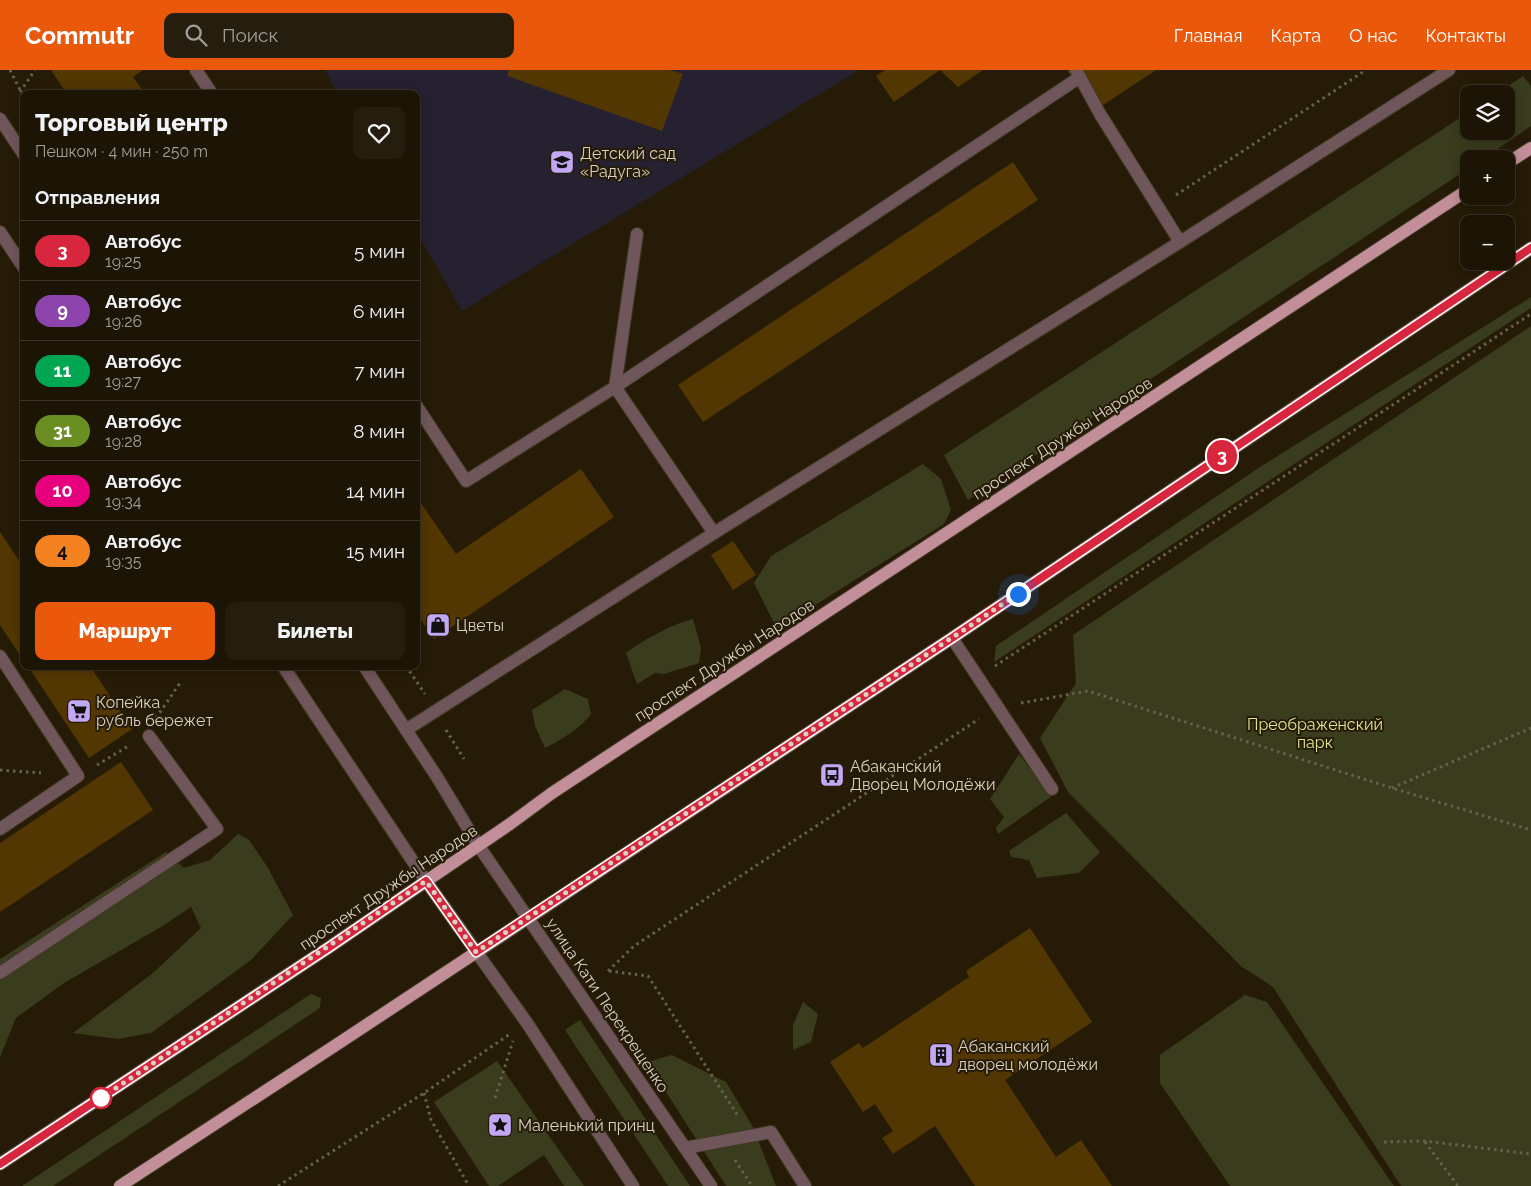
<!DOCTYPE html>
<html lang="ru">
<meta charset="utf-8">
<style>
:root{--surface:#1c1404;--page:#251d0e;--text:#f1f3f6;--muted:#a09e9a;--line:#3a3326;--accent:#ea580c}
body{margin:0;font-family:Raleway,sans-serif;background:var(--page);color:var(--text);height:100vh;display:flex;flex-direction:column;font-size:19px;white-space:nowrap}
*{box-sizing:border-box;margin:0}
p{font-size:16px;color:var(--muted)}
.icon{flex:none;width:28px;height:28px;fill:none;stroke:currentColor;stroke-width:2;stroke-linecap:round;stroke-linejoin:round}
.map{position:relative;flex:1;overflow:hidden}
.panel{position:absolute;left:20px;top:20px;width:400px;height:580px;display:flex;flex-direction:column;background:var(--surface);border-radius:10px;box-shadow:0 2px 12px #0003,0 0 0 1px var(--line)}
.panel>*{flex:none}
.badge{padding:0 10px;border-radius:16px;font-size:18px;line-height:32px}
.buttons{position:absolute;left:1460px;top:15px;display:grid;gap:10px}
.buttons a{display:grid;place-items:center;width:55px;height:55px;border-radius:10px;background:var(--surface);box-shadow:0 2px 12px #0003,0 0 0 1px var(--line);font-size:25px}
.you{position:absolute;width:25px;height:25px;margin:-12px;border:4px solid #fff;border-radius:50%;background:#1a73e8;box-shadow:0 0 0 8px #1a73e833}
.map>.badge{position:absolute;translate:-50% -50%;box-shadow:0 0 0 2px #fff}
h2{padding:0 15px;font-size:19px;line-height:45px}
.round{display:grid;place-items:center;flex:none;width:52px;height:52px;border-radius:10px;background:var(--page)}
.overview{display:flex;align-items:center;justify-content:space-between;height:85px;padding:0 15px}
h1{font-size:24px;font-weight:800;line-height:38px}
.primary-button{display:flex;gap:10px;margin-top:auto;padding:10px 15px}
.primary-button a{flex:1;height:58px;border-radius:10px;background:var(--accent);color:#fff;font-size:20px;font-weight:800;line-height:58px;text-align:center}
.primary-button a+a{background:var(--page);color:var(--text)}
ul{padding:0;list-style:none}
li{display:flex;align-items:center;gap:15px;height:60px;padding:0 15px;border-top:1px solid var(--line)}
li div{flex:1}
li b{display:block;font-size:19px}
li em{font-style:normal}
li .badge{min-width:55px;font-weight:700;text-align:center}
header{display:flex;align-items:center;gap:30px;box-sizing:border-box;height:70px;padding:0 25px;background:var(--accent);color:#fff}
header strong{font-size:24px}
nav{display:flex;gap:28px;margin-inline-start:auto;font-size:18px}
.search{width:350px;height:45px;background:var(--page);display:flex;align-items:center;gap:12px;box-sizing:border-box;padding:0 18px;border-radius:10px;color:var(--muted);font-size:19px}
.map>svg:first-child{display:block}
.education{fill:#262131}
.green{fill:#3a3c1e}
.building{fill:#533703}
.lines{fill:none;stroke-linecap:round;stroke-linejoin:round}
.service-casing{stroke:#423824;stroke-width:14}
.tertiary-casing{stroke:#423824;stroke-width:14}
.primary-casing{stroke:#423824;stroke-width:14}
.path{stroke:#69604e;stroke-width:3;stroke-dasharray:2.5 4;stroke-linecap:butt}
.service{stroke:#6e565b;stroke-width:12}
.tertiary{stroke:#6e565b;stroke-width:12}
.primary{stroke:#c18e99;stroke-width:12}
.line-casing{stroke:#fff;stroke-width:11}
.line{stroke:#d7263d;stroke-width:8}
.walk{stroke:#d8d1c4;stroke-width:5;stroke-dasharray:0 9}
.stop-dot{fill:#fff;stroke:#d7263d;stroke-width:2.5}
.labels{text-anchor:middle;stroke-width:4;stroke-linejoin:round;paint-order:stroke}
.poi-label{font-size:16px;fill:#d8d1c4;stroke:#261b06;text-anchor:start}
.street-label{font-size:16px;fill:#d8d1c4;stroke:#261b06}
.park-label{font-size:16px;fill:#dee492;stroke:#261b06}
</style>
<header>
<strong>Commutr</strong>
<div class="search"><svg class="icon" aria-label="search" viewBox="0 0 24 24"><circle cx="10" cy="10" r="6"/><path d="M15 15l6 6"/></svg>Поиск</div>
<nav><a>Главная</a><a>Карта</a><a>О нас</a><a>Контакты</a></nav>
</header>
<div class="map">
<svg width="1531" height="1116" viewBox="0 0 1531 1116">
<rect width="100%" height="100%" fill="#261b06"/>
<!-- education -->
<path class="education" d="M325 0H859L462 241 416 161V24H338Z"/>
<!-- green -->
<g class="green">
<path d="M1523 6 1531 16V56L1483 89H1469V98L968 430 944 385 1469 42V61H1506V24H1496Z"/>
<path d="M1531 227V238L994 592 996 576 1257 399Z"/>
<path d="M1531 256V1116H1401L1273 917 1242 897 1068 722 1040 668 1076 613 1073 565Z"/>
<path d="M923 394 941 409 951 440 944 454 777 559 754 513 771 486Z"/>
<path d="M693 549 701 578 699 593 664 604 655 603 637 614 626 583C641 571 675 553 693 549Z"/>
<path d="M565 619 588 629 591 644C579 659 563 669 545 678L535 656 532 640Z"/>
<path d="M1019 684 1052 726 998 764 996 758 1004 747 990 729Z"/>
<path d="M1066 743 1100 782 1079 803 1037 808 1029 790 1011 787 1009 781Z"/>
<path d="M238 764 249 770 268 798 293 845 251 890 151 963 118 969 73 963 153 903 201 858 191 837 161 857 64 913 16 948 0 987V889L166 782 184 798 210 790Z"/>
<path d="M311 924 321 928 320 938 53 1116H22Z"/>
<path d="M1245 925 1267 932 1394 1116H1230L1160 1013V985Z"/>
<path d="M803 932 818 944 811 972 793 980V955Z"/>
<path d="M580 950 690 1116H668L565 960Z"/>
<path d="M672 985 726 1012 753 1057 776 1116H726L647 992Z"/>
<path d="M497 991 584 1116H564L544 1085 498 1116H489L434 1032Z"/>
</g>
<!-- building -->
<g class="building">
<path d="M51 0H143L133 7 145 24H67Z"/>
<path d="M509 0H670L683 4 662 61 507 6Z"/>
<path d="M885 0H983L958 17 940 0 894 32 876 6Z"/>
<path d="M1067 0H1156L1094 41Z"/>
<path d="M1013 92 1038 130 703 352 678 315Z"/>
<path d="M581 399 614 447 434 569 416 542V426L456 484Z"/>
<path d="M0 462 24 498V591L0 555Z"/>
<path d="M733 471 756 505 733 520 711 485Z"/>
<path d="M28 596H90L132 659 89 688Z"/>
<path d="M121 692 153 740 0 842V773Z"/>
<path d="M1030 858 1092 952 1005 1010 1056 1087 1081 1070 1112 1116H975L935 1056 893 1084 882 1068 893 1061 875 1034 863 1042 830 992 859 973 863 978 969 907 966 901Z"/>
</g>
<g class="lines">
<defs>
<g id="service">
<path d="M196 0 212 24"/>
<path d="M1076 0 1100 44 1180 172 1449 0"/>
<path d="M416 335 466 411 615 317 637 164"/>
<path d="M714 463 615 317 1080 7"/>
<path d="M952 568 1052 719"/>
<path d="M0 586 78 706 0 759"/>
<path d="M406 660 714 463 1180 172"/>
<path d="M0 903 217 759 149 666"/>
<path d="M685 1078 771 1062 805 1116"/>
</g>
<g id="tertiary">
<path d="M0 49 24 85"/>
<path d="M0 162 24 198"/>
<path d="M283 596 426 811 527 953 633 1116"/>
<path d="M364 596 437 707 478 775 711 1116"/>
</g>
<g id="primary">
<path d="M1506 94 1531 78"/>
<path d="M0 1094 328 878 510 754 552 723 1469 119"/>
<path d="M120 1116 339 973 952 568 1531 178"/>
</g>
</defs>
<!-- service casing -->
<use href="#service" class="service-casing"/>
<!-- tertiary casing -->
<use href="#tertiary" class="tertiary-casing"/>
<!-- primary casing -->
<use href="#primary" class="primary-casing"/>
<!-- path -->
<g class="path">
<path d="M10 0 24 28"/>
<path d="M20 22 35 0"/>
<path d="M1176 125 1366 0"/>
<path d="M406 596 425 624"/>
<path d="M995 596 1531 244"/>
<path d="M1021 633 1088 621 1392 718 1531 760"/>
<path d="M156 648 180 613"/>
<path d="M446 660 464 689"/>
<path d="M97 695 130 675"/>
<path d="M0 700 41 703"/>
<path d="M1392 718 1531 658"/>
<path d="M608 901 634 876 979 649"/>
<path d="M609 901 648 906 738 1046"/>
<path d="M424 1023 431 1050 469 1116"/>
<path d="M495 1028 513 971"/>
<path d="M1384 1072 1425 1071 1531 1084"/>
<path d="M1425 1072 1458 1116"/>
<path d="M735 1090 752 1116"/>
<path d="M278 1116 424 1023 510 964"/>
</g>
<!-- service -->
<use href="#service" class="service"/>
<!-- tertiary -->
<use href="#tertiary" class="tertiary"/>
<!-- primary -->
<use href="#primary" class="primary"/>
</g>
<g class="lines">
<defs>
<path id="line" d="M0 1094 328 878 426 811 476 882 952 568 1531 178"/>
</defs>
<!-- line casing -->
<use href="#line" class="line-casing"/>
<!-- line -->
<use href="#line" class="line"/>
<!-- walk -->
<path class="walk" d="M101 1028 426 811 476 882 1018 524"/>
</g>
<!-- icons -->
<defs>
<symbol id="school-square" viewBox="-11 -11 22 22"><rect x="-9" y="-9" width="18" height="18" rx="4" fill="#c2a7f2" stroke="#261b06"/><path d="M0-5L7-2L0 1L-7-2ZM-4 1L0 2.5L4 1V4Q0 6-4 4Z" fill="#111"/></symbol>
<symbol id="shop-square" viewBox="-11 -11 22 22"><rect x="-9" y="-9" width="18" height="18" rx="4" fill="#c2a7f2" stroke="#261b06"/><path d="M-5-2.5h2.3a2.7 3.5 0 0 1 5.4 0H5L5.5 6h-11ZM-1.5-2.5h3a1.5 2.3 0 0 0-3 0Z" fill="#111"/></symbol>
<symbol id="supermarket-square" viewBox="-11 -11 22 22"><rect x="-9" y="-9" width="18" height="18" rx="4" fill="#c2a7f2" stroke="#261b06"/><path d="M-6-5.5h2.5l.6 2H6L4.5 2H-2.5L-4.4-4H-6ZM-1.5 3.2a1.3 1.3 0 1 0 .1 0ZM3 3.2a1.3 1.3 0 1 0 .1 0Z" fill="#111"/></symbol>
<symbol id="bus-square" viewBox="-11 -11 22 22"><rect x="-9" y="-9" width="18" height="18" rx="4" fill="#c2a7f2" stroke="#261b06"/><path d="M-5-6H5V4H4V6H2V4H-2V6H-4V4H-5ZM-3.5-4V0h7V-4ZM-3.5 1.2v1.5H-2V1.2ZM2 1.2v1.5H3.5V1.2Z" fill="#111"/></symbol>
<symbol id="building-square" viewBox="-11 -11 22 22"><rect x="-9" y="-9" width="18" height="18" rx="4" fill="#c2a7f2" stroke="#261b06"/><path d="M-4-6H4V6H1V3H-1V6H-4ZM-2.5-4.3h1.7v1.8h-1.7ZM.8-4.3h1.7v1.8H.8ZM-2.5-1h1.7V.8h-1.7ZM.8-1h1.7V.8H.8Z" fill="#111"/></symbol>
<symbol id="sight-square" viewBox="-11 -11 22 22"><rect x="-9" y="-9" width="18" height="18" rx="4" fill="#c2a7f2" stroke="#261b06"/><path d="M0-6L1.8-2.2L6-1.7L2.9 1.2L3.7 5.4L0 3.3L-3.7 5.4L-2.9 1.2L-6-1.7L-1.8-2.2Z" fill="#111"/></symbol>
</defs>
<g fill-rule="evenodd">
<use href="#school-square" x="548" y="78" width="28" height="28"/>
<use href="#shop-square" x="424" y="541" width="28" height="28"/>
<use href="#supermarket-square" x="65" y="627" width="28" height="28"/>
<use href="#bus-square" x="818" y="691" width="28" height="28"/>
<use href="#building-square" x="927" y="971" width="28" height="28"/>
<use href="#sight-square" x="486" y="1041" width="28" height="28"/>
</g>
<!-- markers -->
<circle class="stop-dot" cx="101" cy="1028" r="10"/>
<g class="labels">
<!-- poi labels -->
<g class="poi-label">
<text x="580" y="89">Детский сад<tspan x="580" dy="18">«Радуга»</tspan></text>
<text x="456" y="561">Цветы</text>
<text x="96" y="638">Копейка<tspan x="96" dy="18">рубль бережет</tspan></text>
<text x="850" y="702">Абаканский<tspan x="850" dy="18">Дворец Молодёжи</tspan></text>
<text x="958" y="982">Абаканский<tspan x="958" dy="18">дворец молодёжи</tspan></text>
<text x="518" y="1061">Маленький принц</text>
</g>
<!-- street labels -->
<g class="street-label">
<text transform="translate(1062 368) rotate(-33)" y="6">проспект Дружбы Народов</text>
<text transform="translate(724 590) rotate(-33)" y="6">проспект Дружбы Народов</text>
<text transform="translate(388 817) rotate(-34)" y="6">проспект Дружбы Народов</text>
<text transform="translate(608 935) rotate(56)" y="6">улица Кати Перекрещенко</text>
</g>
<!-- park labels -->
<g class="park-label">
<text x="1315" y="660">Преображенский<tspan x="1315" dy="18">парк</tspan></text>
</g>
</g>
</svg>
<div class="buttons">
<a><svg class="icon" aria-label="layers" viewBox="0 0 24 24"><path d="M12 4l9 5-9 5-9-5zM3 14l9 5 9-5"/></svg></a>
<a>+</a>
<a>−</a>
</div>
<div class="you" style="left:1018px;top:524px"></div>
<b class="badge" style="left:1222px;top:386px;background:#d7263d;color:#fff">3</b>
<section class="panel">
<div class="overview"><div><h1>Торговый центр</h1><p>Пешком · 4 мин · 250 m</p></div><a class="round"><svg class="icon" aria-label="heart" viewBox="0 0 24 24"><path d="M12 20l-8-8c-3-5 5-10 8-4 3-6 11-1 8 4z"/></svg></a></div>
<h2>Отправления</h2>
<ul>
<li><span class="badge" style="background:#d7263d;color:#fff">3</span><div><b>Автобус</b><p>19:25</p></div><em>5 мин</em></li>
<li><span class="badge" style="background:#8e44ad;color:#fff">9</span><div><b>Автобус</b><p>19:26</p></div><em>6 мин</em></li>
<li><span class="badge" style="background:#00a651;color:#fff">11</span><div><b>Автобус</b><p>19:27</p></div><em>7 мин</em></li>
<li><span class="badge" style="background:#6b8e23;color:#fff">31</span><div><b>Автобус</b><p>19:28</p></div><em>8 мин</em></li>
<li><span class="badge" style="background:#e6007e;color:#fff">10</span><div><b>Автобус</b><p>19:34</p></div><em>14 мин</em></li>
<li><span class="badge" style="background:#f58220;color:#111">4</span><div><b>Автобус</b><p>19:35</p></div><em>15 мин</em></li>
</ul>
<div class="primary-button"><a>Маршрут</a><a>Билеты</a></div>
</section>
</div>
